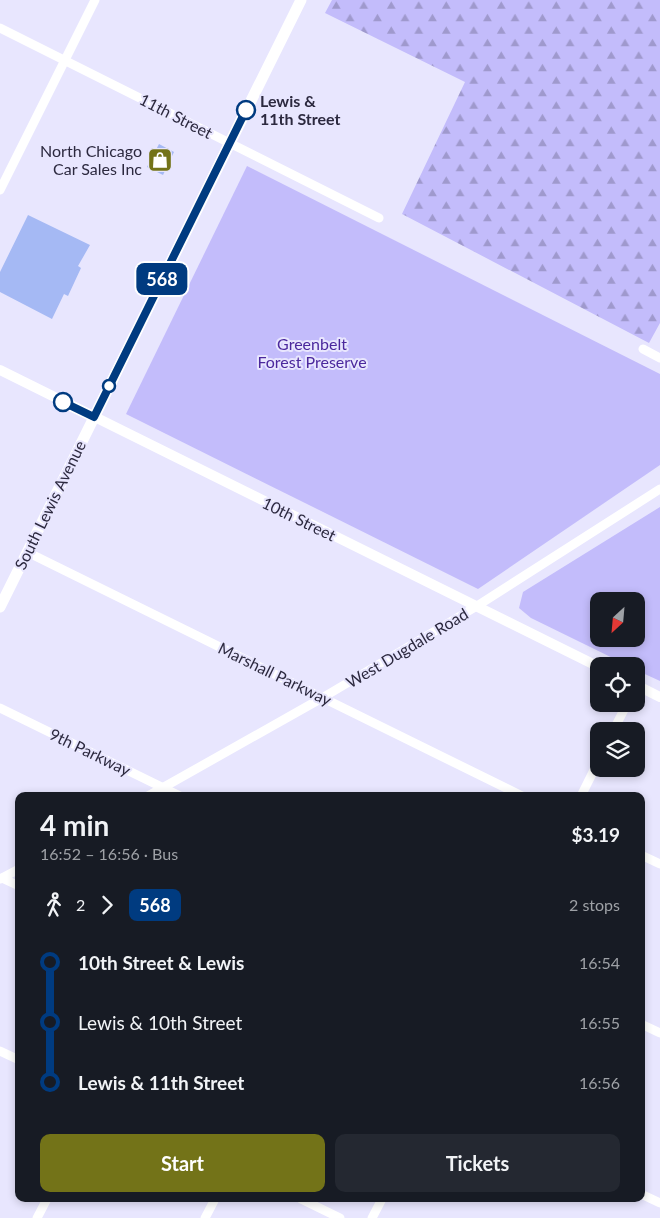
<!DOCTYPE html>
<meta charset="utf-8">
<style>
:root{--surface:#171b24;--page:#242831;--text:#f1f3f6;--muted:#9ea1a6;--accent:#737318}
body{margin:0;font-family:Lato,sans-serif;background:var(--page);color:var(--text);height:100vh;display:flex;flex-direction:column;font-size:19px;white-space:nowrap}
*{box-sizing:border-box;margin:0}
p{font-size:16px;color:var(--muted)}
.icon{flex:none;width:28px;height:28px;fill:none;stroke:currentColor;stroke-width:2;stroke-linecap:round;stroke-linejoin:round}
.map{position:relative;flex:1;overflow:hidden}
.panel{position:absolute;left:15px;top:792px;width:630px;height:410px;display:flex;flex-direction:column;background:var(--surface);border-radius:10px;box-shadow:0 2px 8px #0003}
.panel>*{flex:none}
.badge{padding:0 10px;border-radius:8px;font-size:18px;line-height:32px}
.needle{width:32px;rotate:206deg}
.fabs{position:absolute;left:590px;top:592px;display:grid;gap:10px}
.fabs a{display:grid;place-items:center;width:55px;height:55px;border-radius:10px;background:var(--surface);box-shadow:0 2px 8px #0003;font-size:25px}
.map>.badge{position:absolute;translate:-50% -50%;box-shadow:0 0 0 2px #fff}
.legs{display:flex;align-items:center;gap:8px;height:55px;padding:0 25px;font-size:16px}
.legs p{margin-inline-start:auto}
.headline{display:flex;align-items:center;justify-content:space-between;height:85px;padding:0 25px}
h1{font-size:28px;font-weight:700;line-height:38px}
.cta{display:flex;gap:10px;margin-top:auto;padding:10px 25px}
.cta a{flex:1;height:58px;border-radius:10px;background:var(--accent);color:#fff;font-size:20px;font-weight:700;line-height:58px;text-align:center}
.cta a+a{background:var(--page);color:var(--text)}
ul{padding:0 25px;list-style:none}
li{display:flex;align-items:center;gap:18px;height:60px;font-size:19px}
li i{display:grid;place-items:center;width:8px;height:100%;margin:0 6px;background:currentColor}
li i::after{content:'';width:12px;height:12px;margin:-6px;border:4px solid;border-radius:50%;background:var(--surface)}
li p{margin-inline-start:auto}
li:first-child i{background:linear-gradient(#0000 50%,currentColor 0)}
li:last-child i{background:linear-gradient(currentColor 50%,#0000 0)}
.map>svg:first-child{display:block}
.forest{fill:url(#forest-firs)}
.green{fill:#c3bcfb;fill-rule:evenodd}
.building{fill:#a5b9f4}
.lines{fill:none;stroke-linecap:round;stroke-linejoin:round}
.minor{stroke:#fff;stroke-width:9}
.tertiary{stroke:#fff;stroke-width:10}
.secondary{stroke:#fff;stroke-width:11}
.line-1-casing{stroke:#fff;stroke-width:11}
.line-1{stroke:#003b80;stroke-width:8}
.stop-1-dot{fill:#fff;stroke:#003b80;stroke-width:2.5}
.labels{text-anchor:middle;stroke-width:4;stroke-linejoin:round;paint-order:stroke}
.stop-label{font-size:16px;font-weight:bold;fill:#2c293f;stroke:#e8e6fe;text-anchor:start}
.street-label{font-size:16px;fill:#2c293f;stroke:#e8e6fe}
.poi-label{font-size:16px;fill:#2c293f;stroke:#e8e6fe;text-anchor:end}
.park-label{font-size:16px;fill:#4b289d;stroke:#e8e6fe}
</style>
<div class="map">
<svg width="660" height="1218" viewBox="0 0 660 1218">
<defs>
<pattern id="forest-firs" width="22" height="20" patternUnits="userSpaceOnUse" patternTransform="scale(1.25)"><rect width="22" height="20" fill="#c3bcfb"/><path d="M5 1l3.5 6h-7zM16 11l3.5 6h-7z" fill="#9f99cd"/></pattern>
</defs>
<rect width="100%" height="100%" fill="#e8e6fe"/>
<!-- forest -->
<path class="forest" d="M332 0H660V323L649 343 402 214 465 82 325 13Z"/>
<!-- green -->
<g class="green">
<path d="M247 166 660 374V465L478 589 126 414Z"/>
<path d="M660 507V681L636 670V666H629L531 618 519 608 523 592ZM599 601H636V639H599Z"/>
</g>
<!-- building -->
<g class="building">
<path d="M159 144 174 152 163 175 147 167Z"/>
<path d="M28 215 90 245 78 266 81 268 68 296 64 294 52 319 0 292V272Z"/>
</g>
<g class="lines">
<!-- minor -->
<g class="minor">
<path d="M0 28 379 218"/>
<path d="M0 190 95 0"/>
<path d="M643 349 660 358"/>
<path d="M27 552 522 796"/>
<path d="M0 708 180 796"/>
<path d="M613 731 627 704"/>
<path d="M148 796 322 698 477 606 660 489"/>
<path d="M581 796 599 760"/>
<path d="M641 855 660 864"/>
<path d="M2 878 19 886"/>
<path d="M0 879 19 869"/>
<path d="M641 1024 660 1033"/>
<path d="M0 1051 19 1060"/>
<path d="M641 1194 660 1203"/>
<path d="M301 1199 340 1218"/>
<path d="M37 1218 47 1199"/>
<path d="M205 1218 215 1199"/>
<path d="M372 1218 382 1199"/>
</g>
<!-- tertiary -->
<g class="tertiary">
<path d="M0 370 599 667"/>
<path d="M636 685 660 697"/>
</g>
<!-- secondary -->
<path class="secondary" d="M0 607 301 0"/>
</g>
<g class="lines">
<defs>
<path id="line-1" d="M63 402 94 417 246 110"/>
</defs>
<!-- line-1 casing -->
<use href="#line-1" class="line-1-casing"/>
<!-- line-1 -->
<use href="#line-1" class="line-1"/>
</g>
<!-- icons -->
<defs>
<symbol id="shop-square" viewBox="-11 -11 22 22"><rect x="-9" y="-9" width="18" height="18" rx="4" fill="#737318" stroke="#e8e6fe"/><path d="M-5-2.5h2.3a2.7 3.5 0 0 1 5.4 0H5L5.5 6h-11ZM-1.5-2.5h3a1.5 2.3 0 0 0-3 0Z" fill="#fff"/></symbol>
</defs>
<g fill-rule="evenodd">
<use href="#shop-square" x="146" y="146" width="28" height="28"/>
</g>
<!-- markers -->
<g class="stop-1-dot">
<circle cx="246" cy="110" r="9"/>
<circle cx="109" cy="386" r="6"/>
<circle cx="63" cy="402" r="9"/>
</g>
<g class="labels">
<!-- stop labels -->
<g class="stop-label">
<text x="260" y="107">Lewis &amp;<tspan x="260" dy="18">11th Street</tspan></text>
</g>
<!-- street labels -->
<g class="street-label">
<text transform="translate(176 116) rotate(27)" y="6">11th Street</text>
<text transform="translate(50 505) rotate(-64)" y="6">South Lewis Avenue</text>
<text transform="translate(299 519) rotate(26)" y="6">10th Street</text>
<text transform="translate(407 648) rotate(-31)" y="6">West Dugdale Road</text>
<text transform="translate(275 674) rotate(26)" y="6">Marshall Parkway</text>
<text transform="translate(90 752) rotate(26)" y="6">9th Parkway</text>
</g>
<!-- poi labels -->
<g class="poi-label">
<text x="142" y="157">North Chicago<tspan x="142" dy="18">Car Sales Inc</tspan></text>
</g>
<!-- park labels -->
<g class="park-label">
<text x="312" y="350">Greenbelt<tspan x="312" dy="18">Forest Preserve</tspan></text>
</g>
</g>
</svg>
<div class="fabs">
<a><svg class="needle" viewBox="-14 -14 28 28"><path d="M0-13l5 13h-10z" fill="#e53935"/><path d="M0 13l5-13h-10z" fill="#9ea1a6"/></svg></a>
<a><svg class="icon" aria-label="locate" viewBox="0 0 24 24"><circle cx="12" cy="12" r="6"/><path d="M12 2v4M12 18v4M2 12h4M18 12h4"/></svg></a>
<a><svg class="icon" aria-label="layers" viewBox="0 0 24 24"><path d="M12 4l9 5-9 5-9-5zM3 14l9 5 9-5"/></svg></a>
</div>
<b class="badge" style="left:162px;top:279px;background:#003b80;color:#fff">568</b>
<section class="panel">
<div class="headline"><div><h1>4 min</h1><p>16:52 – 16:56 · Bus</p></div><b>$3.19</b></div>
<div class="legs"><svg class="icon" aria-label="walk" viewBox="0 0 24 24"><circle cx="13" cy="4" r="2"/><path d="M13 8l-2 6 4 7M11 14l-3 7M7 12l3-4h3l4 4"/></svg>2<svg class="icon" aria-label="forward" viewBox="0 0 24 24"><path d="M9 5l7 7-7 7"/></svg><b class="badge" style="background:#003b80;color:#fff">568</b><p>2 stops</p></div>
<ul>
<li><i style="color:#003b80"></i><b>10th Street &amp; Lewis</b><p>16:54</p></li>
<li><i style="color:#003b80"></i><span>Lewis &amp; 10th Street</span><p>16:55</p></li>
<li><i style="color:#003b80"></i><b>Lewis &amp; 11th Street</b><p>16:56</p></li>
</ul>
<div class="cta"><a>Start</a><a>Tickets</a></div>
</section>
</div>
